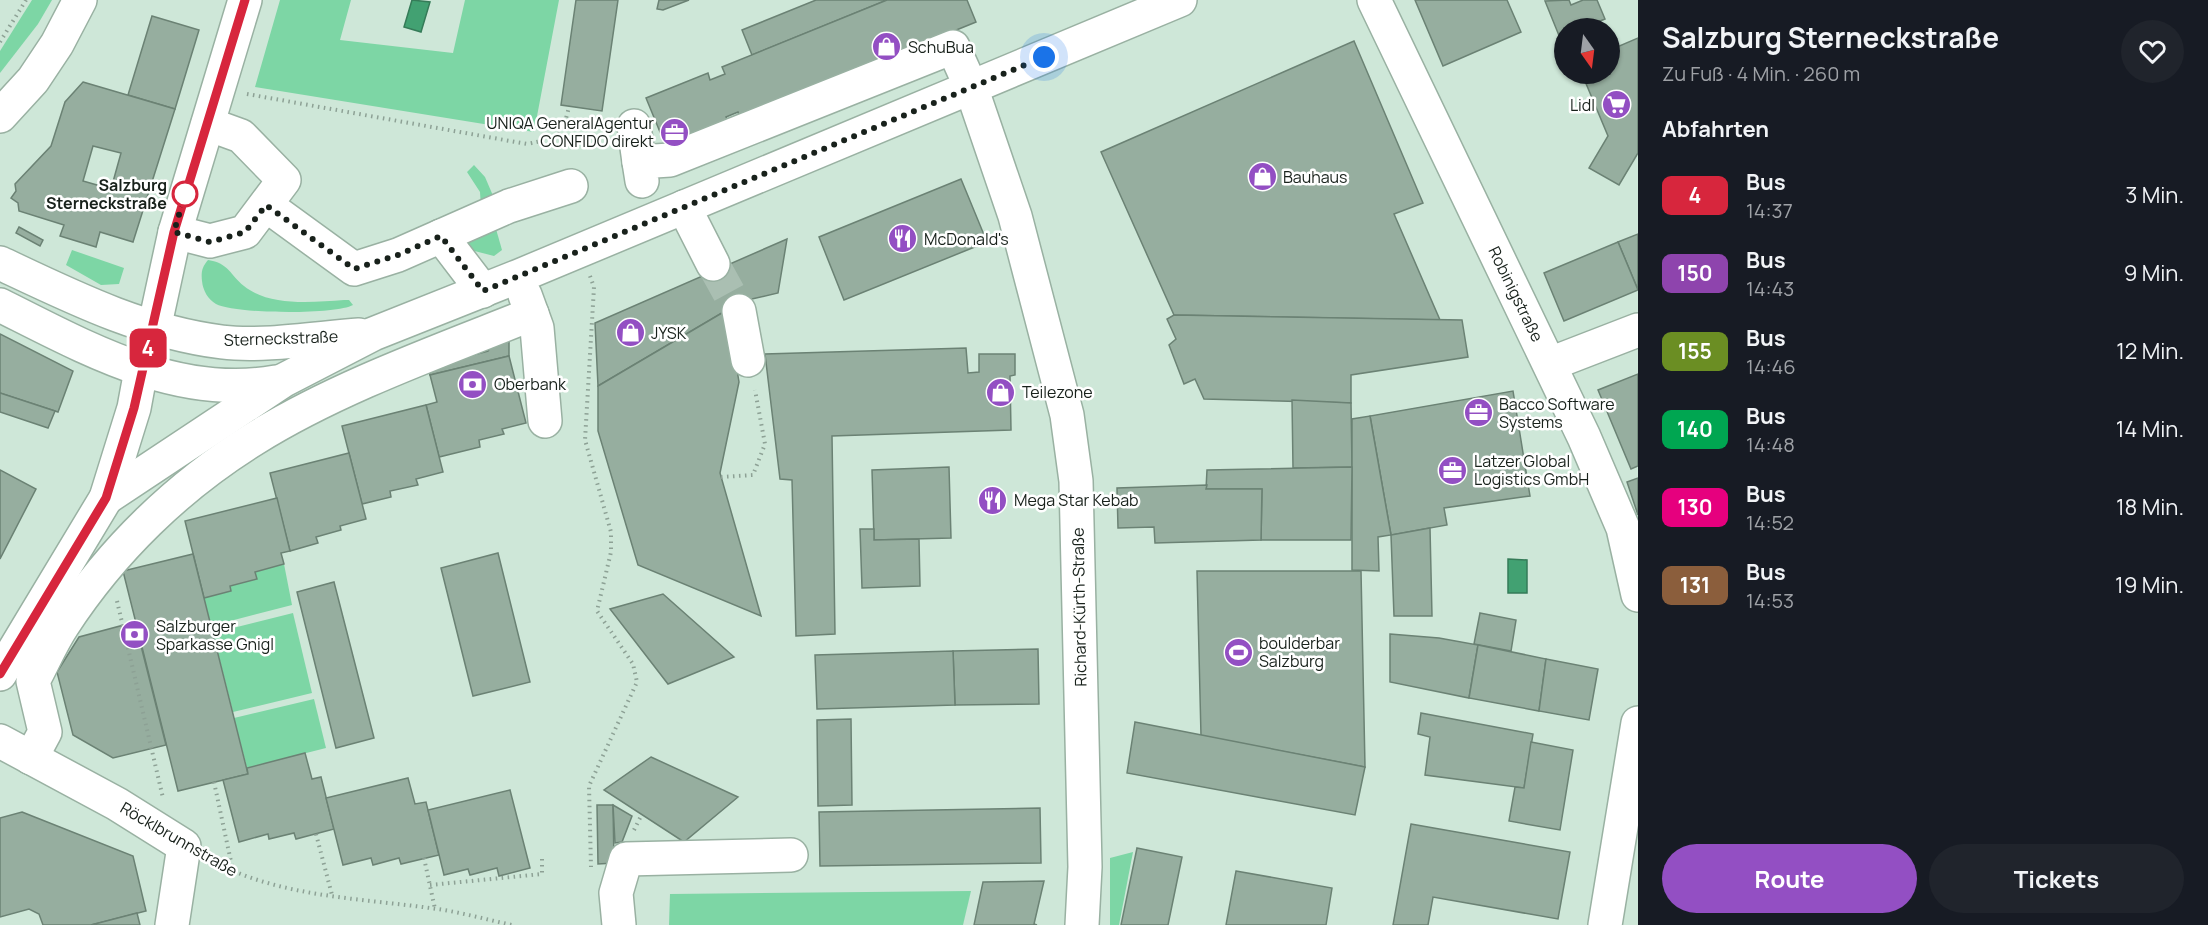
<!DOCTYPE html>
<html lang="de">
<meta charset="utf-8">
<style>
:root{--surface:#171b24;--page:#20242c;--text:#f1f3f6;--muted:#9ea1a6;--accent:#934fc3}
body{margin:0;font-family:Manrope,sans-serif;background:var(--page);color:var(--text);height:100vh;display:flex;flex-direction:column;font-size:22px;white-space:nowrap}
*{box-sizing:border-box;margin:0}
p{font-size:20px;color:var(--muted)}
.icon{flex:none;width:33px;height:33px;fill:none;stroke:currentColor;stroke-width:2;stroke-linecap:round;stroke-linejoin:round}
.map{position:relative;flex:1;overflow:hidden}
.drawer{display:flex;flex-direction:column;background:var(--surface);width:570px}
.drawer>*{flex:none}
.badge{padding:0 12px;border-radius:9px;font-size:21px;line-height:39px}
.needle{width:39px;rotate:166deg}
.tools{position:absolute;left:1554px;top:18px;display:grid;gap:12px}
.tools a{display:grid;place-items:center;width:66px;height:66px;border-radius:50%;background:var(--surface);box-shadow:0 2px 4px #0004;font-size:30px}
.you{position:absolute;width:30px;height:30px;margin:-15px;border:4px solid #fff;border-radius:50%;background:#1a73e8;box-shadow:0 0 0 9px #1a73e833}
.map>.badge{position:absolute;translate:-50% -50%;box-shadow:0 0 0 3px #fff}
h2{padding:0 24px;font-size:22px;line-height:54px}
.round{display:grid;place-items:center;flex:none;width:63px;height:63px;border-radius:32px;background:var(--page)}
.overview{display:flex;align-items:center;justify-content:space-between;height:102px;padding:0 24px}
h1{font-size:28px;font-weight:700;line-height:45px}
.primary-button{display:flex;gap:12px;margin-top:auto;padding:12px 24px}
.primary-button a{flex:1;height:69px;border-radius:36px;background:var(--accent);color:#fff;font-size:24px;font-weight:700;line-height:69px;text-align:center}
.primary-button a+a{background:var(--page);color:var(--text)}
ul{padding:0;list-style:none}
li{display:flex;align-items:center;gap:18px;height:78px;padding:0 24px}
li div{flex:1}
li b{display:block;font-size:22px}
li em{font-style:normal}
li .badge{min-width:66px;font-weight:700;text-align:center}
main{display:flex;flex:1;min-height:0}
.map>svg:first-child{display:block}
.green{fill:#7dd6a5}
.water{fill:#42a172;stroke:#357b58;stroke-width:1.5}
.building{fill:#96ae9f;stroke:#6b8274;stroke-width:1.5;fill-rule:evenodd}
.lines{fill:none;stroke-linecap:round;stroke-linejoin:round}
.minor-tunnel{stroke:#aabfb2;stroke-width:33;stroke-dasharray:33 16;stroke-linecap:butt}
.minor-casing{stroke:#99b1a2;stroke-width:36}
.major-casing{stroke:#99b1a2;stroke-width:36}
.path{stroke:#8da195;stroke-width:4;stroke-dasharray:1.5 4.5;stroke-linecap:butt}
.minor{stroke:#fff;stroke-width:33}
.major{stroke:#fff;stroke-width:33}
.line-casing{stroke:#fff;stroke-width:14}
.line{stroke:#d7263d;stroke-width:9}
.walk{stroke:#18211b;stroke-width:6;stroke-dasharray:0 10.8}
.stop-dot{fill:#fff;stroke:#d7263d;stroke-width:3}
.labels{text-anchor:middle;stroke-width:5;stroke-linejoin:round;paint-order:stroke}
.poi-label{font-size:16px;fill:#18211b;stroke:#fff;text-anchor:start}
.stop-label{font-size:16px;font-weight:bold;fill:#18211b;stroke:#fff;text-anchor:end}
.street-label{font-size:16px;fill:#18211b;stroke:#fff}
</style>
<main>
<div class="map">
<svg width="1638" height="925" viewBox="0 0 1638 925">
<rect width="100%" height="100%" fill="#cee7d8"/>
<!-- green -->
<g class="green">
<path d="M32 0H52L38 24 0 73V51Z"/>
<path d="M280 0H351L340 40 453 53 465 0H559L534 132 255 87Z"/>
<path d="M474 165 485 177 494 198 481 207 480 192 467 172Z"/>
<path d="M496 229 502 250 494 256 459 247 458 233Z"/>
<path d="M72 250 124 268 119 284 101 285 66 265Z"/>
<path d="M208 260C229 263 230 275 244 286 270 307 313 302 344 300H349L353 305C335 315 234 314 216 304 208 299 203 291 202 281 201 272 202 267 208 260Z"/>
<path d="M284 564 292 605 211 626 204 598 231 591 230 586 257 579 255 572Z"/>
<path d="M293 613 312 693 233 712 213 633Z"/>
<path d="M314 699 326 748 247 768 234 718Z"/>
<path d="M1133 852 1119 925H1110V858Z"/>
<path d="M971 891 963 925H669L670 894Z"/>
</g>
<!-- water -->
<g class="water">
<path d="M412 0 430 2 421 32 404 27Z"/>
<path d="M1508 559 1527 560V593H1508Z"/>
</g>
<!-- building -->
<g class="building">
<path d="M576 0H618L602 111 561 105Z"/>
<path d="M659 0H689L663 10 657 9Z"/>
<path d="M816 0H887L752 55 742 30Z"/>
<path d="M887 0H967L976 22 740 118 738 112 726 117 729 124 667 149 646 98 708 73 710 80 725 74 722 67Z"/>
<path d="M1415 0H1507L1521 32 1443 66Z"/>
<path d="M1569 0 1571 5 1583 0H1597L1605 19 1583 28H1564V36L1560 38 1545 1Z"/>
<path d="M152 16 199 30 175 109 128 95Z"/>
<path d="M1638 38V153L1619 185 1589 168 1608 136 1582 74H1610V50Z"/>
<path d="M1354 41 1423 203 1394 214 1440 320 1174 315 1101 152Z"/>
<path d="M83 82 175 109 133 242 100 232 96 247 60 236 64 225 19 211 18 203 11 198 16 191 15 184 51 146 65 102ZM93 146 121 153 111 189 83 181Z"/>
<path d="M961 179 987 242 844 300 819 237Z"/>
<path d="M19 227 43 240 40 246 16 233Z"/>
<path d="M1638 234V290L1618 242Z"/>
<path d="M787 239 778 293 743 301 727 310 598 386 595 323Z"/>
<path d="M1618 242 1638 290 1564 321 1544 273Z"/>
<path d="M727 310 739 382 720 473 761 616 638 565 598 431V386Z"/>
<path d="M1174 315 1462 320 1468 357 1351 375V403L1204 399 1195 379 1184 384 1169 345 1176 339 1167 319Z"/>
<path d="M0 334 73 371 58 412 0 393Z"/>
<path d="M496 338H509V356L430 375 428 367 488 351Z"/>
<path d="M966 348 968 373 979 372V354H1015V375L1010 376 1011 430 832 436 835 634 796 636 792 480 780 479 765 354Z"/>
<path d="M509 356 526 423 502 429 504 434 479 440 480 447 439 457 426 405 437 402 430 375Z"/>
<path d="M1638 374V466L1631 469 1598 390Z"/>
<path d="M1513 391 1530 496 1444 508 1447 525 1391 535 1370 416Z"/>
<path d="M0 393 55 411 48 428 0 412Z"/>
<path d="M1292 400 1351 403 1352 467 1293 468Z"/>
<path d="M426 405 443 472 416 479 418 485 390 491 391 497 362 504 342 426Z"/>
<path d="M1370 416 1391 535 1378 537 1379 571 1352 570V419Z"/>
<path d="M349 453 366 519 340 526 341 530 316 537 318 543 290 551 270 473Z"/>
<path d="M949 467 951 538 874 540 872 470Z"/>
<path d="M1352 467 1351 540H1261L1262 489H1206L1207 470Z"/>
<path d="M0 470 36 489 0 559Z"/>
<path d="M1638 478V515L1627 482Z"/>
<path d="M1207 485 1206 489H1262L1261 540 1155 543 1154 527 1118 528 1117 488Z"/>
<path d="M277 498 290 551 281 553 284 564 255 572 257 579 230 586 231 591 204 598 185 521Z"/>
<path d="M1430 528 1432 616H1394L1391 535Z"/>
<path d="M860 529H874V540L919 539 920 586 862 588Z"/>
<path d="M498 553 530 682 473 696 441 568Z"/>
<path d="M193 554 248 774 178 791 123 571Z"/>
<path d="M1197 571H1361L1365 767 1201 736Z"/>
<path d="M334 582 374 738 336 748 297 592Z"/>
<path d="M663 594 734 657 668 684 610 609Z"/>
<path d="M1480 613 1516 620 1511 651 1474 644Z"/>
<path d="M135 622 166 745 113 758 73 735 57 672 79 637Z"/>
<path d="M1390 634 1439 638 1478 645 1469 698 1390 682Z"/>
<path d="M1478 645 1546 659 1539 711 1469 698Z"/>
<path d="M1038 649 1039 704 955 705 953 651Z"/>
<path d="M953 651 955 705 817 709 815 655Z"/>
<path d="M1546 659 1598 669 1589 720 1539 711Z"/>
<path d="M1421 713 1533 734 1524 788 1425 775 1430 737 1418 734Z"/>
<path d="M851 719 852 805 818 806 817 720Z"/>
<path d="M1135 722 1365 767 1355 815 1127 773Z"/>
<path d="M1531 742 1573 750 1560 830 1509 821 1515 787 1524 788Z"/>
<path d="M305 753 312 779 321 777 334 829 296 839 294 833 269 839 268 834 239 842 223 780 248 774 247 768Z"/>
<path d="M651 757 738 797 684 842 604 790Z"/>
<path d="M408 778 415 804 426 802 439 855 401 864 399 858 373 865 371 858 343 865 326 798Z"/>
<path d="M510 790 530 868 499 876 497 868 470 875 468 869 444 875 428 810Z"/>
<path d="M597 805H613L614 863 598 864Z"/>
<path d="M613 805 632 816 622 842 615 843Z"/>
<path d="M1040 808 1041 863 820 866 819 812Z"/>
<path d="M22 812 133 856 146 911 91 925H43L39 914 29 909 0 917V818Z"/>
<path d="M1411 824 1570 852 1558 919 1433 897 1428 925H1393Z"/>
<path d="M1137 848 1182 857 1168 925H1121Z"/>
<path d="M1236 871 1332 888 1326 925H1226Z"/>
<path d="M1044 881 1034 924 1037 925H974L983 882Z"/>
<path d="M137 913 140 925H91Z"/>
</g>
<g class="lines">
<!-- minor-tunnel -->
<path class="minor-tunnel" d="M713 264 739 311"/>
<defs>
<g id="minor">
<path d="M1374 0 1584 437 1623 528 1638 595"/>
<path d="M0 116 33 80 57 44 80 0"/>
<path d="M634 126 639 162"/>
<path d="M642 181 639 162 670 160 953 47 971 87 1015 216 1067 415 1076 481 1085 867 1082 925"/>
<path d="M266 205 354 269 398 255 441 236 483 291"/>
<path d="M684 207 713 264"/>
<path d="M175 232 210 241 245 232 284 180 241 136 208 124"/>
<path d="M441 236 509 206 571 186"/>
<path d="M525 295 537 328 545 421"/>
<path d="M739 311 748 360"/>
<path d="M154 329 175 232 245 0"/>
<path d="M1550 364 1638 330"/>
<path d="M0 741 117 804 184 846 172 925"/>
<path d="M31 758 45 732 33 681C43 663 51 643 63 625 112 550 178 486 254 439 335 388 442 350 532 314"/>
<path d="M619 925 616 893 626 859 791 855"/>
<path d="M1605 925 1638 723"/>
</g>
<g id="major">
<path d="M0 263C72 297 142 332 222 342 264 347 317 338 359 335"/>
<path d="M0 305C86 348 177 400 276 382"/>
<path d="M106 498 284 380 373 334 519 276 1180 0"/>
<path d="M0 674 106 498 134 408 141 370 154 329"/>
</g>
</defs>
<!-- minor casing -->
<use href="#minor" class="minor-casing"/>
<!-- major casing -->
<use href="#major" class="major-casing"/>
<!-- path -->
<g class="path">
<path d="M0 42 26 0"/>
<path d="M247 94 527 144C559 137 561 139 569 107"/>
<path d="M590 276 594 287 585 440 611 532V552L597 611 633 664 637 682 589 786 591 867"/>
<path d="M721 477 753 475 765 444 755 390"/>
<path d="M117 601 163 798"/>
<path d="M214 782 233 871"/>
<path d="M634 830 642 814"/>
<path d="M316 834 332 895"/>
<path d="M424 858 435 909"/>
<path d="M212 861C284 899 366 898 444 910 467 914 489 920 512 925"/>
<path d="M430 885 542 874V856"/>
</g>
<!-- minor -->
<use href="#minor" class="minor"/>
<!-- major -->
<use href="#major" class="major"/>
</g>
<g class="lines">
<defs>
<path id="line" d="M0 674 106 498 134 408 174 232 245 0"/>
</defs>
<!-- line casing -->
<use href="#line" class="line-casing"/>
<!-- line -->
<use href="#line" class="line"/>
<!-- walk -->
<path class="walk" d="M185 194 174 232 210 242 245 232 266 205 354 269 398 255 441 236 483 291 1044 57"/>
</g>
<!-- icons -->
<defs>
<symbol id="shop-disc" viewBox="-11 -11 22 22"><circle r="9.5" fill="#934fc3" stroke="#fff"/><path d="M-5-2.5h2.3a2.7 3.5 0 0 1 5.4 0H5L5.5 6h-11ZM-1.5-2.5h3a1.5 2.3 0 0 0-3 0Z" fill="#fff"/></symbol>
<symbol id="supermarket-disc" viewBox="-11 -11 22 22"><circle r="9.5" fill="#934fc3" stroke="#fff"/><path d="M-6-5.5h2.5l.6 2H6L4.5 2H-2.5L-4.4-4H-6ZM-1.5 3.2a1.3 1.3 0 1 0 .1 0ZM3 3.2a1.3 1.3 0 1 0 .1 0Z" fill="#fff"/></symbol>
<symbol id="office-disc" viewBox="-11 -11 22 22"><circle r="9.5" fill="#934fc3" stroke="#fff"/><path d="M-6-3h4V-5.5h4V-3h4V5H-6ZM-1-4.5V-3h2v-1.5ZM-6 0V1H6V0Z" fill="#fff"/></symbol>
<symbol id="restaurant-disc" viewBox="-11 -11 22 22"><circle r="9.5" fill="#934fc3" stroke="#fff"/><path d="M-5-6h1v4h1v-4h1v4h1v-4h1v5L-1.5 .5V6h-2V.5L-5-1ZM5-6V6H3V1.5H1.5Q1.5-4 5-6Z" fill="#fff"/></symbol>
<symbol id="bank-disc" viewBox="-11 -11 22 22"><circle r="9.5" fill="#934fc3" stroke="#fff"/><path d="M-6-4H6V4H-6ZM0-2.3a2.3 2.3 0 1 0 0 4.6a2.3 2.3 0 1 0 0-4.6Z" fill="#fff"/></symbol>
<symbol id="stadium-disc" viewBox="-11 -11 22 22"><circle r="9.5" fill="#934fc3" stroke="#fff"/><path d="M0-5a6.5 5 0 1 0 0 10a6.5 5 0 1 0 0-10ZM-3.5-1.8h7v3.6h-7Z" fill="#fff"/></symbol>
</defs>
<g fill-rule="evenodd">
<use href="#shop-disc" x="870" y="30" width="33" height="33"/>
<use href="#supermarket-disc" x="1600" y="88" width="33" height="33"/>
<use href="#office-disc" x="658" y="116" width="33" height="33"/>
<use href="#shop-disc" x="1246" y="160" width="33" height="33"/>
<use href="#restaurant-disc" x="886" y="222" width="33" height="33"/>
<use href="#shop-disc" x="614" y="316" width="33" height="33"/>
<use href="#bank-disc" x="456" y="368" width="33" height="33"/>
<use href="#shop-disc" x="984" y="376" width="33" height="33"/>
<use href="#office-disc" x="1462" y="396" width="33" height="33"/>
<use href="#office-disc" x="1436" y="454" width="33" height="33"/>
<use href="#restaurant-disc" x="976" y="484" width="33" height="33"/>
<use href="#bank-disc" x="118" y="618" width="33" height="33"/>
<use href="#stadium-disc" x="1222" y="636" width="33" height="33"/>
</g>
<!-- markers -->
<circle class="stop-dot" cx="185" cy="194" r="12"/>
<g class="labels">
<!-- poi labels -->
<g class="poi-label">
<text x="908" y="53">SchuBua</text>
<text x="1595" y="111" text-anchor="end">Lidl</text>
<text x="654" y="129" text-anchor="end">UNIQA GeneralAgentur<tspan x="654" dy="18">CONFIDO direkt</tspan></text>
<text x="1283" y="183">Bauhaus</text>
<text x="924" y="245">McDonald's</text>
<text x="651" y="339">JYSK</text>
<text x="494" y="390">Oberbank</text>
<text x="1022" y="398">Teilezone</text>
<text x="1499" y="410">Bacco Software<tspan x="1499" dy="18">Systems</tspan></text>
<text x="1474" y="467">Latzer Global<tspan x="1474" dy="18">Logistics GmbH</tspan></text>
<text x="1014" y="506">Mega Star Kebab</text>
<text x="156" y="632">Salzburger<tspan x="156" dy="18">Sparkasse Gnigl</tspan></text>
<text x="1259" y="649">boulderbar<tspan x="1259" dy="18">Salzburg</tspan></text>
</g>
<!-- stop labels -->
<g class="stop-label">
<text x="167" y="191">Salzburg<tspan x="167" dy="18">Sterneckstraße</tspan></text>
</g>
<!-- street labels -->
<g class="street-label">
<text transform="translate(1516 294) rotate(64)" y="6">Robinigstraße</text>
<text transform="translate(281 338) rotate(-2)" y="6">Sterneckstraße</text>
<text transform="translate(1079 607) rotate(-91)" y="6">Richard-Kürth-Straße</text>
<text transform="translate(179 839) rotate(30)" y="6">Röcklbrunnstraße</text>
</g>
</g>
</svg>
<div class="tools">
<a><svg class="needle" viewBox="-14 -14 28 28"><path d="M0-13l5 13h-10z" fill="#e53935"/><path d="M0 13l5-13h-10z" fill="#9ea1a6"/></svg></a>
</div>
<div class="you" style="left:1044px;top:57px"></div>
<b class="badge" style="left:148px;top:348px;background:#d7263d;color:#fff">4</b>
</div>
<section class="drawer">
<div class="overview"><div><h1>Salzburg Sterneckstraße</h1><p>Zu Fuß · 4 Min. · 260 m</p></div><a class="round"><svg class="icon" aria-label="heart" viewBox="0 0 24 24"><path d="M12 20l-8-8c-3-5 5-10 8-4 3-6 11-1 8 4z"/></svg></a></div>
<h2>Abfahrten</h2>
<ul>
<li><span class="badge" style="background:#d7263d;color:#fff">4</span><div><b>Bus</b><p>14:37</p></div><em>3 Min.</em></li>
<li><span class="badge" style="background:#8e44ad;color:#fff">150</span><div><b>Bus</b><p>14:43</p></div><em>9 Min.</em></li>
<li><span class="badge" style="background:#6b8e23;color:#fff">155</span><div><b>Bus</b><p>14:46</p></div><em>12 Min.</em></li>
<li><span class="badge" style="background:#00a651;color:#fff">140</span><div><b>Bus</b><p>14:48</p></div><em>14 Min.</em></li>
<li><span class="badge" style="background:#e6007e;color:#fff">130</span><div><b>Bus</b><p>14:52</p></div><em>18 Min.</em></li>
<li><span class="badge" style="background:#8b5e3c;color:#fff">131</span><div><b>Bus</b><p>14:53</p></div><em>19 Min.</em></li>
</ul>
<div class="primary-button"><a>Route</a><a>Tickets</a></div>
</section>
</main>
